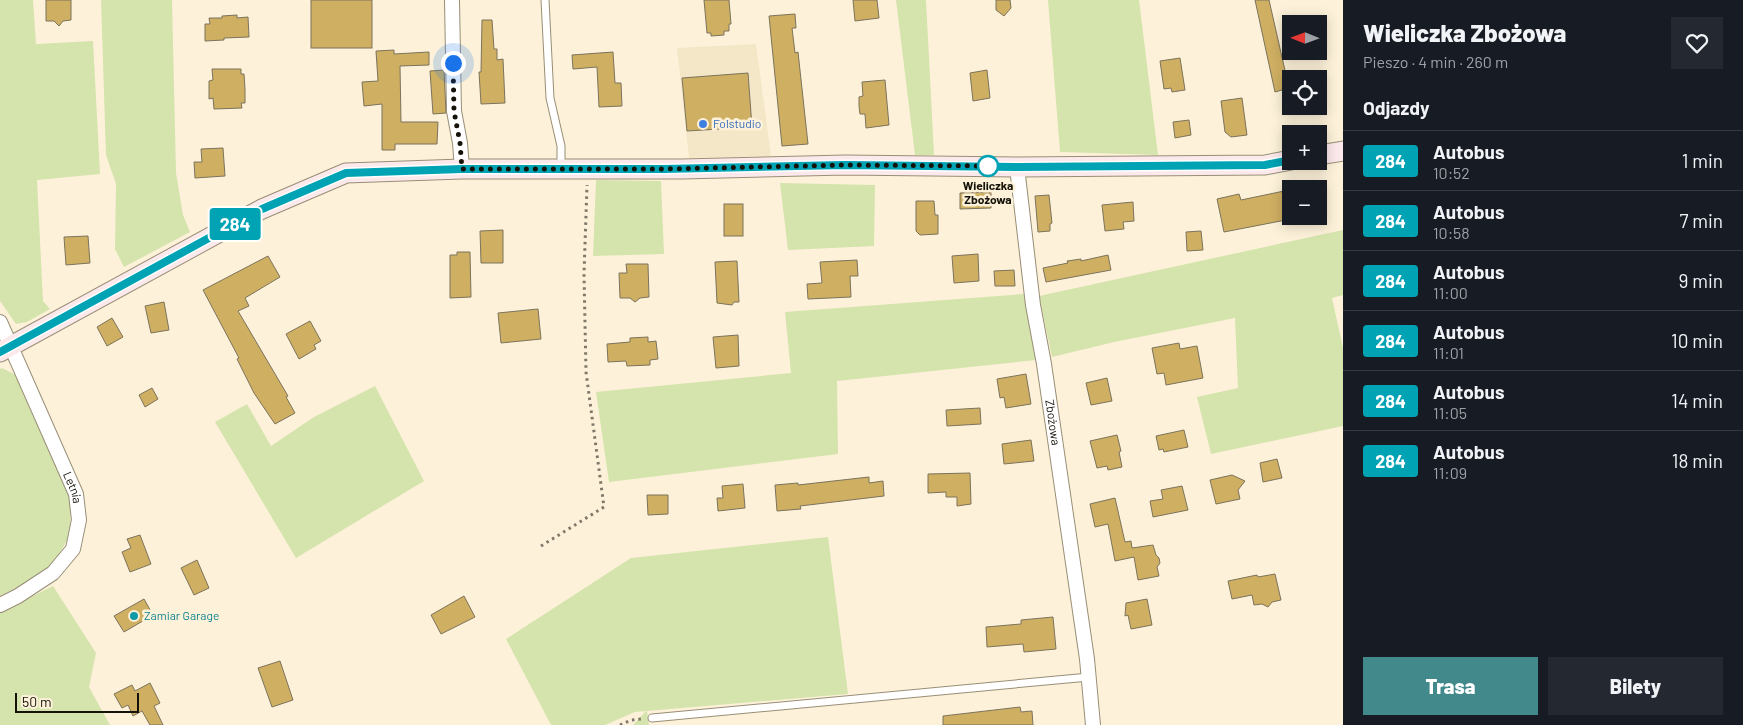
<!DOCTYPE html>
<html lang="pl">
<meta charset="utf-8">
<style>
:root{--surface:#171b24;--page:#242831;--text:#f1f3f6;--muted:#9ea1a6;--line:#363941;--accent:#41898b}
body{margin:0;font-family:Barlow,sans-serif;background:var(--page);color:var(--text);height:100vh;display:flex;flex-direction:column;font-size:19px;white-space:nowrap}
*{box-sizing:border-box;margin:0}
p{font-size:16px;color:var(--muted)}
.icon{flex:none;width:28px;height:28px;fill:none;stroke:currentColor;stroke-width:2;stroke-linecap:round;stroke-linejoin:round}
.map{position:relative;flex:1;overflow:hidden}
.sheet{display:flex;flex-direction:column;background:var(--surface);width:400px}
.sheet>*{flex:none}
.badge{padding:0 10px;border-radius:4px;font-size:18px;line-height:32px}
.needle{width:32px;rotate:271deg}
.fabs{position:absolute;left:1282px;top:15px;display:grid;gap:10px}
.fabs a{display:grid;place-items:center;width:45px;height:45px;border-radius:0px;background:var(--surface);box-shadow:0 2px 12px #0003;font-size:25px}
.scale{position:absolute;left:15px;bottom:12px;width:124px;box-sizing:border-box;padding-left:5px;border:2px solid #151209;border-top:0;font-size:14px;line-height:18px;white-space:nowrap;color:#151209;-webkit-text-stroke:4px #fdf2d9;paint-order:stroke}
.you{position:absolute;width:25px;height:25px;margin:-12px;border:4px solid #fff;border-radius:50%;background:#1a73e8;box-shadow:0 0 0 8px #1a73e833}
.map>.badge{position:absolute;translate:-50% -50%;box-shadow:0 0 0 2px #fff}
h2{padding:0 20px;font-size:19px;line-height:45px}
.round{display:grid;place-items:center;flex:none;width:52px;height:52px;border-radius:0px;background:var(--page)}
.headline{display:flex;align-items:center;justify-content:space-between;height:85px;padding:0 20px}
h1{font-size:24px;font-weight:800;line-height:38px}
.primary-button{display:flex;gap:10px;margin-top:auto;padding:10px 20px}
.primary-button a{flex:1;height:58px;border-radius:0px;background:var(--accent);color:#fff;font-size:20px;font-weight:800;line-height:58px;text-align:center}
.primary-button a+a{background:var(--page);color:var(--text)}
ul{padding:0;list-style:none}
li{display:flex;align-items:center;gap:15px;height:60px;padding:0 20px;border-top:1px solid var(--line)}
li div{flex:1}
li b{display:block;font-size:19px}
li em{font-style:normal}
li .badge{min-width:55px;font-weight:700;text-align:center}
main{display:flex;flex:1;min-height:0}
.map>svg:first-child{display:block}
.built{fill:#f4e7c7}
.green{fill:#d5e3ad}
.building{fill:#cfaf62;stroke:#7c735c}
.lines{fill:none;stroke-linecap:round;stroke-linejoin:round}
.lane-casing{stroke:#988e77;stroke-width:9}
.street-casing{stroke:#988e77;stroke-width:16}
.secondary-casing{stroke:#988e77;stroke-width:21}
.path{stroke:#7f7868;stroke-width:3;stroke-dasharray:2.5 4;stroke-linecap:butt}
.lane{stroke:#fff;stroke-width:7}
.street{stroke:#fff;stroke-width:14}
.secondary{stroke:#fce9eb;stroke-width:19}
.line-casing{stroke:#fff;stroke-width:11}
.line{stroke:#00a3b4;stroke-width:8}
.walk{stroke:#151209;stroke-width:5;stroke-dasharray:0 9}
.shop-dot{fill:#3f7fe0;stroke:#fdf2d9;stroke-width:2}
.stop-dot{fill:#fff;stroke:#00a3b4;stroke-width:2.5}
.culture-dot{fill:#0f9aa8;stroke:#fdf2d9;stroke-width:2}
.labels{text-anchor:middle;stroke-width:5;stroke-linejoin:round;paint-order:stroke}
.shop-label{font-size:12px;fill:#366cbe;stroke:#fdf2d9;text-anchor:start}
.stop-label{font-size:12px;font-weight:bold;fill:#151209;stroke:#fdf2d9}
.street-label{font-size:12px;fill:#151209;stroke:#fdf2d9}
.culture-label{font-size:12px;fill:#0d838f;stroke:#fdf2d9;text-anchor:start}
</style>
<main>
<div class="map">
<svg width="1343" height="725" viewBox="0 0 1343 725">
<rect width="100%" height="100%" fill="#fdf2d9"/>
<!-- built -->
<path class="built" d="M756 44 771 156 689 158 677 48Z"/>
<!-- green -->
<g class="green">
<path d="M0 0H33L36 44 93 41 100 174 37 180 43 301 50 309 27 322 16 324 0 301Z"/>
<path d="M101 0H172L176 173 183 215 190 232 124 267 115 249 116 184 106 155Z"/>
<path d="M896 0H926L934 155H915Z"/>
<path d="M1048 0H1139L1158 155 1060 152Z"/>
<path d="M596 180 661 181 664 254 593 256Z"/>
<path d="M780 183 875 185 874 246 788 250Z"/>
<path d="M1343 230V295L1332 298 1343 348V426L1211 454 1197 397 1238 388 1235 318 1114 342 1052 357 1039 296Z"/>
<path d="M1024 294 1036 360 837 381 838 454 609 482 596 392 791 373 785 312Z"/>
<path d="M2 368 18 376 71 497 70 535 53 565 34 579 0 596V369Z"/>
<path d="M375 386 424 481 296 558 215 422 247 404 271 446 314 417Z"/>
<path d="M828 537 848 694 647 711 649 725H633L646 711 635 712 605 725H551L506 639 631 558Z"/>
<path d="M53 586 96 653 89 687 110 725H0V612Z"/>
</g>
<!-- building -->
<g class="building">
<path d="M46 0H71V20L63 21 59 26 54 21H46Z"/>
<rect x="311" y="0" width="61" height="48"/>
<path d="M704 0H729L731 24H729V31H724V35L711 36V33H707Z"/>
<path d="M853 0H877L879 18 855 21Z"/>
<path d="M996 0H1010L1011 8 1004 16 996 10Z"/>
<path d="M1255 0H1269L1289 88 1275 92Z"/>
<path d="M795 14 796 28H792L795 53 798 52 808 144 782 146 769 16Z"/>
<path d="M237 15V18L248 17 249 37 224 38V40L205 41V24H210L209 18H222V16Z"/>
<path d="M482 20H492L494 49H497V60L503 59 505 103 481 104 479 72H481Z"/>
<path d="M394 50V54L429 52V65L400 66 401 122H438L437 144H395V150H382V104L364 106 362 82 378 81 376 51Z"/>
<path d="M613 52 615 83H621L622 106 599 107 597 67 573 69 572 55Z"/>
<path d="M1180 58 1185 90 1172 92 1171 88 1164 89 1160 61Z"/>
<path d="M212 69H241V74H244L245 89V103H241L242 108 214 109 213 98 209 99V81L213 80Z"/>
<path d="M444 70 446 113 433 114 430 71Z"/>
<path d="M987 70 990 98 973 101 970 73Z"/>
<path d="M748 73 752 127 687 131 682 78Z"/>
<path d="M885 80 889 125 866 128 865 114H860L859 106V97L863 96 862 82Z"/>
<path d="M1242 98 1247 135 1231 137 1225 132 1221 101Z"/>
<path d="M1189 120 1191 135 1175 138 1173 122Z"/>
<path d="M223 148 225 176 195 178 194 162H202L201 149Z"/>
<path d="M1289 190 1291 204V219L1224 232 1217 199 1239 194 1241 200Z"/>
<path d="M991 192V208L960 209V193Z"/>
<path d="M1049 195 1052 223 1050 224V231L1038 232 1035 196Z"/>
<path d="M916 201H934L935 215H938V234L920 235 916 231Z"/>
<path d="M1133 202 1134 221 1123 222 1124 229 1105 231 1102 205Z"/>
<rect x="724" y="204" width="19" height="32"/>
<path d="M503 230V263H481L480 231Z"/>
<path d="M1201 231 1203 250 1187 251 1186 232Z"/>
<path d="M88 236 90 263 66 265 64 237Z"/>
<path d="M457 252H470L471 297 450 298V255H457Z"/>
<path d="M978 254 979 281 954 283 952 256Z"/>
<path d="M1108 255 1111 270 1046 282 1043 268 1068 263 1067 261 1081 259V261Z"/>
<path d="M268 256 280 277 245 298 249 306 238 311 288 396 286 397 295 413 275 424 254 393 237 359 239 358 203 290Z"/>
<path d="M857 260 858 276H850L851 297 808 299 807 284 822 283 820 262Z"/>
<path d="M737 261 739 302H734L732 305 717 303 715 262Z"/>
<path d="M626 264H648L649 297 640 298 635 302 630 298H620L619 273H627Z"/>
<path d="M1014 270 1015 286H995L994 271Z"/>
<path d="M164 302 169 330 151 333 145 306Z"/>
<path d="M538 309 541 339 501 343 498 313Z"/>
<path d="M112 318 123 337 107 346 97 327Z"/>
<path d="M310 321 321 341 314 345 316 349 299 359 286 334Z"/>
<path d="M738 335 739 366 716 368 713 337Z"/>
<path d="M648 337V342L656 341 658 359 650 360V365L627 366 626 361 608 362 607 344 630 342V338Z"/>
<path d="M1179 343 1180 349 1197 346 1203 378 1166 385 1164 373 1157 374 1152 348Z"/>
<path d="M1026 374 1031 404 1006 408 1004 397 1000 398 997 379Z"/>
<path d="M1107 378 1112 401 1091 405 1086 383Z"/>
<path d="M152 388 158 399 145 407 139 395Z"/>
<path d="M980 408 981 424 947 426 946 410Z"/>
<path d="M1184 430 1188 447 1164 452 1163 449 1159 450 1156 436Z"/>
<path d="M1117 435 1121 451 1119 452 1122 467 1108 470 1107 466 1097 468 1090 441Z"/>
<path d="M1031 440 1034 461 1004 464 1002 444Z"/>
<path d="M1277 459 1282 478 1263 482 1260 463Z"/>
<path d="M970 473 971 504 957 506V497H946V492L928 493V474Z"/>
<path d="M1232 475 1245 481 1238 490 1240 499 1216 504 1210 480Z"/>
<path d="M869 477V483L883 481 884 496 800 506 801 509 777 511 775 485 798 483V485Z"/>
<path d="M743 484 745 508 718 511 717 498H723L722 486Z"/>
<path d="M1182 486 1188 510 1153 517 1150 501 1163 499 1161 490Z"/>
<path d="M647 495H668V514L648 515Z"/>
<path d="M1115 498 1125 542 1131 541 1132 548 1153 545 1156 555 1159 558 1160 563 1157 567 1159 576 1138 580 1134 557 1115 561 1108 524 1095 527 1090 504Z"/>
<path d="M140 535 151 564 130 572 122 552 131 548 127 539Z"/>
<path d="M197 560 209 588 194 595 181 568Z"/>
<path d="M1275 574 1281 600 1272 602 1268 607 1262 604 1254 605 1252 595 1232 599 1228 581 1257 575 1258 577Z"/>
<path d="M464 596 475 617 441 634 431 615Z"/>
<path d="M144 599 153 615 124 632 114 616Z"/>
<path d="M1147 599 1152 625 1131 629 1128 615 1125 616 1126 603Z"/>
<path d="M1053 617 1056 649 1024 652 1023 644 987 647 986 627 1021 624V620Z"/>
<path d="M280 661 293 700 272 707 258 668Z"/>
<path d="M150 683 160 703 154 706 163 725H150L142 711 133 716 128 705 122 708 114 694 132 685 135 691Z"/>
<path d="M1020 707 1021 712 1032 711 1033 725H943V716Z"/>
</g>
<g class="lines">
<defs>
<g id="lane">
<path d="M545 0 550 98 561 146V167"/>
<path d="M652 718 1089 677"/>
</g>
<g id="street">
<path d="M452 0 454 111 460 143 462 169"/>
<path id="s1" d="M1017 167 1033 305 1044 364 1087 659 1093 725"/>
<path id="s2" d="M0 322 76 494 79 520 73 549 53 573 18 596 0 605"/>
</g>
<g id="secondary">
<path d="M1319 155 1343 151"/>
<path d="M0 352 262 209 346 173 462 169H682L845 165 1017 167 1265 165 1291 160"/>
</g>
</defs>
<!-- lane casing -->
<use href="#lane" class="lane-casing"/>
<!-- street casing -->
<use href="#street" class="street-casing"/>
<!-- secondary casing -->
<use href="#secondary" class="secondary-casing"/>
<!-- path -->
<g class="path">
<path d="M541 546 604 507 586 372 584 274 587 185"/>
<path d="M620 725 631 720 642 719"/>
</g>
<!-- lane -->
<use href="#lane" class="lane"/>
<!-- street -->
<use href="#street" class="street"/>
<!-- secondary -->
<use href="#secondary" class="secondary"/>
</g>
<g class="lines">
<defs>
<path id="line" d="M0 352 262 209 346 173 462 169H664L845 165 1017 167 1265 165 1291 160"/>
</defs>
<!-- line casing -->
<use href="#line" class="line-casing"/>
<!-- line -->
<use href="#line" class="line"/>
<!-- walk -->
<path class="walk" d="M453 63 454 111 460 143 462 169H664L845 165 988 166"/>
</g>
<!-- markers -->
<circle class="shop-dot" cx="703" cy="124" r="5"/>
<circle class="stop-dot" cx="988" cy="166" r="10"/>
<circle class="culture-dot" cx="134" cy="616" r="5"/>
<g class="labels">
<!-- shop labels -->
<g class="shop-label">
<text x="713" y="128">Folstudio</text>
</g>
<!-- stop labels -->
<g class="stop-label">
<text x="988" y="190">Wieliczka<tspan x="988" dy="14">Zbożowa</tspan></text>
</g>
<!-- street labels -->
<g class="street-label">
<text dy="4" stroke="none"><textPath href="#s1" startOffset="258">Zbożowa</textPath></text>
<text dy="4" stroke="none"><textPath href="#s2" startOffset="181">Letnia</textPath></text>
</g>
<!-- culture labels -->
<g class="culture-label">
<text x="144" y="620">Zamiar Garage</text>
</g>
</g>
</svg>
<div class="fabs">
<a><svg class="needle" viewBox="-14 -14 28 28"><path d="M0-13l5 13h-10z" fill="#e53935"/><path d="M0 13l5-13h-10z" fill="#9ea1a6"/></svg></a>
<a><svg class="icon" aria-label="locate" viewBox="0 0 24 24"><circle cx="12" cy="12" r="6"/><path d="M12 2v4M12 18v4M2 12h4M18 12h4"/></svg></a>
<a>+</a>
<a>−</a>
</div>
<div class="scale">50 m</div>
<div class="you" style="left:453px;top:63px"></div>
<b class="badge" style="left:235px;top:224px;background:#00a3b4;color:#fff">284</b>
</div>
<section class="sheet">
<div class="headline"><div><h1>Wieliczka Zbożowa</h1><p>Pieszo · 4 min · 260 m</p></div><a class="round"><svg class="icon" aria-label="heart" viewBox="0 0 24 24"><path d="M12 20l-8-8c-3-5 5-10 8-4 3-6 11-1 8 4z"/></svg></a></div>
<h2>Odjazdy</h2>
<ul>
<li><span class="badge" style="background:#00a3b4;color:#fff">284</span><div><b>Autobus</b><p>10:52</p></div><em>1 min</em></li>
<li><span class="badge" style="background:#00a3b4;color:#fff">284</span><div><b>Autobus</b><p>10:58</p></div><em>7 min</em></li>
<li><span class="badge" style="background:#00a3b4;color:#fff">284</span><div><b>Autobus</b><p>11:00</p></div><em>9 min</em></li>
<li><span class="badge" style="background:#00a3b4;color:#fff">284</span><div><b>Autobus</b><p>11:01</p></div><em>10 min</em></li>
<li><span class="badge" style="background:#00a3b4;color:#fff">284</span><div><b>Autobus</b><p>11:05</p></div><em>14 min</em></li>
<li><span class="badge" style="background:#00a3b4;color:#fff">284</span><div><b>Autobus</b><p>11:09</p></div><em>18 min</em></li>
</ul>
<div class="primary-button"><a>Trasa</a><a>Bilety</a></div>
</section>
</main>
